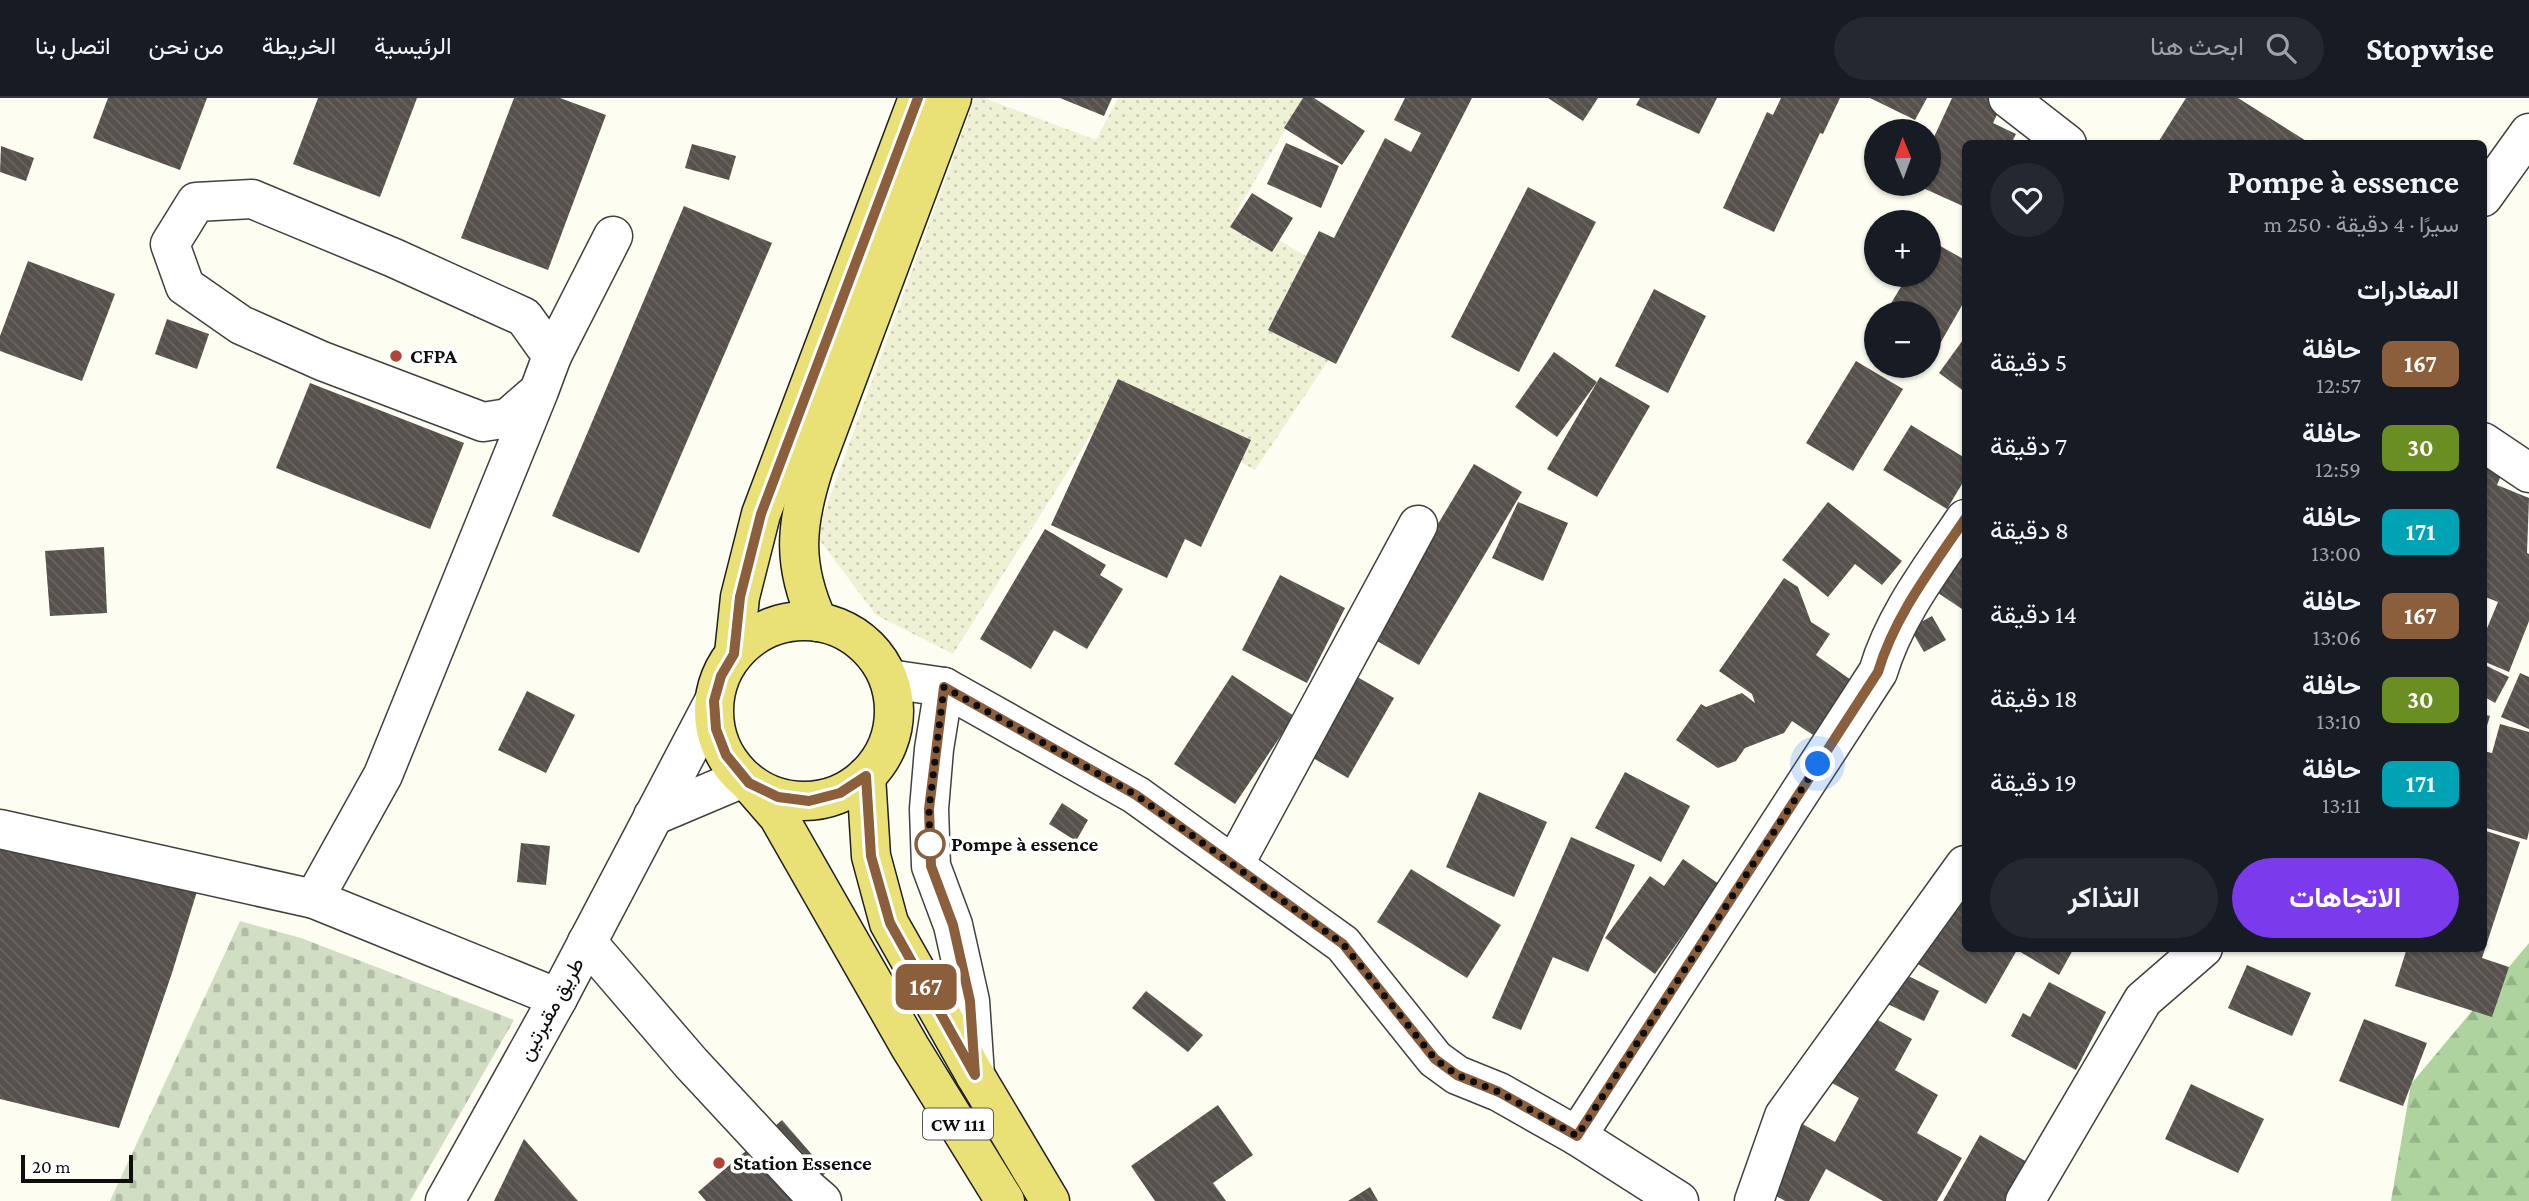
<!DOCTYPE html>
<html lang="ar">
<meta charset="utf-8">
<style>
:root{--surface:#171b24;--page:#242831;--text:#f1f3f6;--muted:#9ea1a6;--line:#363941;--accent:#7c3aed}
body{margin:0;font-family:"Crimson Pro",Vazirmatn,serif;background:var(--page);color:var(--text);direction:rtl;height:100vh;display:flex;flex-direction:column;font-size:26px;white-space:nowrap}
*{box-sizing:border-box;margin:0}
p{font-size:23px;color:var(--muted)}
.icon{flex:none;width:38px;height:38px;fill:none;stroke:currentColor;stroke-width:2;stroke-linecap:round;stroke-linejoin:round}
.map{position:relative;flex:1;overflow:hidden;direction:ltr}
.details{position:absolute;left:1962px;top:42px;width:525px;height:812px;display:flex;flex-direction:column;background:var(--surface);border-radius:10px;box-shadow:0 2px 5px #0004;direction:rtl}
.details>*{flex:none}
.badge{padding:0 14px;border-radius:10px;font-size:24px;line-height:46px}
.needle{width:46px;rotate:359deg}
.fabs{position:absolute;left:1864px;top:21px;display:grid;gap:14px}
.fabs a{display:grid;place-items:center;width:77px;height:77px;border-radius:50%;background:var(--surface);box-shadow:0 2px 5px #0004;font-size:35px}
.scale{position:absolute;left:21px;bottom:18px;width:112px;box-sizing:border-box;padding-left:7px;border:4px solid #0e0e0e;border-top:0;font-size:19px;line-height:24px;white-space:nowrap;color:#0e0e0e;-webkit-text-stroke:5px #fff;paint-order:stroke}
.you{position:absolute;width:35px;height:35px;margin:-18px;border:5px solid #fff;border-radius:50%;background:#1a73e8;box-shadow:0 0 0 10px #1a73e833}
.map>.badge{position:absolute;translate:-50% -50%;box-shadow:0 0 0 4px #fff}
h2{padding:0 28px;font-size:26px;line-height:63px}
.round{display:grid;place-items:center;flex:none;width:74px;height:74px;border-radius:37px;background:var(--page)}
.headline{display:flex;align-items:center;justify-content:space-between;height:119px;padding:0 28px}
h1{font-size:33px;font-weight:700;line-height:52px}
.action{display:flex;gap:14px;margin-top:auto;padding:14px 28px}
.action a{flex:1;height:80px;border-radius:42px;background:var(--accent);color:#fff;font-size:28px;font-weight:700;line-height:80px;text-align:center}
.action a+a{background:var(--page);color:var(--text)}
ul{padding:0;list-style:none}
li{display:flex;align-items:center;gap:21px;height:84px;padding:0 28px}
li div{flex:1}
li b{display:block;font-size:26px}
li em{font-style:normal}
li .badge{min-width:77px;font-weight:700;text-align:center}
header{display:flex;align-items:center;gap:42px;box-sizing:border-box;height:98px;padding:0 35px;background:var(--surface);border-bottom:2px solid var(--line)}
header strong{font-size:33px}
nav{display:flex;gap:38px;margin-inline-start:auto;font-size:24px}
.search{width:490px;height:63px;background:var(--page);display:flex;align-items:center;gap:18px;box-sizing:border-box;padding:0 24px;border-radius:38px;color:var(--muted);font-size:26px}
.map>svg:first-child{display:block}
.farmland{fill:url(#farmland-dots)}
.forest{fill:url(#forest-firs)}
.cemetery{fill:url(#cemetery-stones)}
.building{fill:url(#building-back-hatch)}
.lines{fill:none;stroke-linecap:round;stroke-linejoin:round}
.minor-casing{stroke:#414141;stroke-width:41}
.major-casing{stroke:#1f1f1f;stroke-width:41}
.minor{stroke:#fff;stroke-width:38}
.major{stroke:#e9e076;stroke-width:38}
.line-casing{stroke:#fff;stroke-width:16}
.line{stroke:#8b5e3c;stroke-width:10}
.walk{stroke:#0e0e0e;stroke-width:7;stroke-dasharray:0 12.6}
.poi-dot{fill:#ae4536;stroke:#fff;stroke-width:2.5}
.stop-dot{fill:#fff;stroke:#8b5e3c;stroke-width:3.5}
.labels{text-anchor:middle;stroke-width:7;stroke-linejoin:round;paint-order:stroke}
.shield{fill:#fff;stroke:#565656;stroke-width:2}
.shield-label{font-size:19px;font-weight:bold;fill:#0e0e0e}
.poi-label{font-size:21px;font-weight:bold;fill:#0e0e0e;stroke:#fff;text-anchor:start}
.stop-label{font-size:21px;font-weight:bold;fill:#0e0e0e;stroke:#fff;text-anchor:start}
.street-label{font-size:21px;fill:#0e0e0e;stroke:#fff}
</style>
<header>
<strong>Stopwise</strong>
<div class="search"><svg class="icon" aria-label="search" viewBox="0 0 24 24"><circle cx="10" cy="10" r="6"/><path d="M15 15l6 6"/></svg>ابحث هنا</div>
<nav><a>الرئيسية</a><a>الخريطة</a><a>من نحن</a><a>اتصل بنا</a></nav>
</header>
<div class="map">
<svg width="2529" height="1103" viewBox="0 0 2529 1103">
<defs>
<pattern id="farmland-dots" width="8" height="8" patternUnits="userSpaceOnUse" patternTransform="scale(1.75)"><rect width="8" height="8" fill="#eef1d4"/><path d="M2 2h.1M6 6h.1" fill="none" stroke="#cbcdb5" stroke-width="1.8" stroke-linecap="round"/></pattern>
<pattern id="forest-firs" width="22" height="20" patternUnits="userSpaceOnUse" patternTransform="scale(1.75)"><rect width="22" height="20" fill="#aed39f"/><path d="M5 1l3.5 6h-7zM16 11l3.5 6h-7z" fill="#94b488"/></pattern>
<pattern id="cemetery-stones" width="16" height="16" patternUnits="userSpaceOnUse" patternTransform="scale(1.75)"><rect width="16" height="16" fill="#d1dec4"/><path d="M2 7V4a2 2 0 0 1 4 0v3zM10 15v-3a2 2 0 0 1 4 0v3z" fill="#b2bda7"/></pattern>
<pattern id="building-back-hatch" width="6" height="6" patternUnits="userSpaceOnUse" patternTransform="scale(1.75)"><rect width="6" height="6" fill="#56514c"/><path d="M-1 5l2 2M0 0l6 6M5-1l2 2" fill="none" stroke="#696561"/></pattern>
</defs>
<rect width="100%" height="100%" fill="#fdfdf1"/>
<!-- farmland -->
<path class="farmland" d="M975 0H984L1096 42 1118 0H1304L1235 116 1372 197 1255 372 1117 295 953 556 876 517 816 437Z"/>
<!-- forest -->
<path class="forest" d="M2529 845V1103H2391L2411 986Z"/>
<!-- cemetery -->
<path class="cemetery" d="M240 823 301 840 514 922 410 1103H110Z"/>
<!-- building -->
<g class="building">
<path d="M108 0H207L180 72 93 40Z"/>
<path d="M318 0H417L380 99 293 66Z"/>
<path d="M514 0H560L606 17 548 172 461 140Z"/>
<path d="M1060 0H1112L1104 18Z"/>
<path d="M1303 0H1314L1365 33 1342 67 1284 30Z"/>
<path d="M1405 0H1472L1336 266 1268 232 1319 133 1334 140 1385 40 1411 54 1421 35 1394 22Z"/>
<path d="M1548 0H1598L1583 23Z"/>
<path d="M1640 0H1717L1699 36 1636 7Z"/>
<path d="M1781 0H1840L1823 36 1820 35 1774 134 1723 110 1767 14 1773 17Z"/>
<path d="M1870 0H1927L1915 22Z"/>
<path d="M1952 0H1994L2003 4 1993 25 2016 36 2011 46H1965V109L1914 86H1928V52Z"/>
<path d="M2186 0H2238L2311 46H2157Z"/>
<path d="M1286 45 1339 68 1321 110 1267 86Z"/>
<path d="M692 46 736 58 729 82 685 70Z"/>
<path d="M1 48 34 60 26 83 0 74Z"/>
<path d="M1528 89 1596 124 1519 274 1451 239Z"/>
<path d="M1252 95 1293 120 1272 154 1230 129Z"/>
<path d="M684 108 772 145 639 455 552 418Z"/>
<path d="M1928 141 1965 162V202L1933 258 1928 255V215H1904L1890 207 1908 177H1928Z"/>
<path d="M28 163 115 196 82 283 0 253V238Z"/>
<path d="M1654 191 1706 218 1668 295 1615 268Z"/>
<path d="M167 221 209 236 197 271 155 256Z"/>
<path d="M1965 239V294L1939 275Z"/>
<path d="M1554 254 1597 284 1557 339 1515 309Z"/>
<path d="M1856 263 1903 291 1853 373 1806 345Z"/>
<path d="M1600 279 1650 308 1597 399 1547 371Z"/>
<path d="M1118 281 1251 342 1201 449 1185 441 1167 480 1051 427Z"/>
<path d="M310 285 464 345 430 431 276 370Z"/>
<path d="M1911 327 1965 360V381L1947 411 1883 372Z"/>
<path d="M2483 356 2506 365 2497 387 2529 400 2527 455 2529 456V523L2509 574 2483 563V540L2498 504 2483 498Z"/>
<path d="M1474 366 1522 394 1419 567 1370 539Z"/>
<path d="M1518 404 1568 425 1543 483 1492 460Z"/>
<path d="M1828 404 1902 463 1882 487 1855 466 1828 499 1782 462Z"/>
<path d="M1045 431 1106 467 1100 477 1123 491 1087 551 1054 532 1031 571 980 541Z"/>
<path d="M1965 433V506L1962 511 1926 487Z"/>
<path d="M104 449 107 515 50 518 45 453Z"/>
<path d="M1280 477 1345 510 1307 585 1242 552Z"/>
<path d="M1784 480 1798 489 1811 524 1830 536 1816 557 1851 582 1822 643 1792 623 1784 635 1745 650 1736 663 1718 670 1676 642 1701 606 1706 609 1742 595 1755 605 1752 596 1719 573Z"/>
<path d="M1932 518 1946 542 1924 554 1910 530Z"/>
<path d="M2483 566 2509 579 2495 605 2483 598Z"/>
<path d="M2520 575 2529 579V631L2501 619Z"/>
<path d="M1352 576 1394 600 1348 680 1306 656Z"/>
<path d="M1232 577 1294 618 1235 706 1174 666Z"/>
<path d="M527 593 575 617 546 675 498 652Z"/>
<path d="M2483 616 2490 618 2484 637H2483Z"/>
<path d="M2500 626 2529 634V733L2527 742 2483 729V653L2492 655Z"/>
<path d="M1625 674 1690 708 1661 764 1595 730Z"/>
<path d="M1479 694 1547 724 1514 799 1446 769Z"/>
<path d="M1062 705 1088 722 1076 743 1049 726Z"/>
<path d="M2483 732 2520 744 2482 860 2509 869 2492 919 2395 888 2407 850H2483Z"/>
<path d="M1571 739 1635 767 1588 874 1553 859 1521 932 1492 920Z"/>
<path d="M0 745 198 790 172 875 119 1030 0 1001Z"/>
<path d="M521 745 550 748 546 787 517 784Z"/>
<path d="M1683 761 1719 786 1655 876 1605 840 1650 778 1664 788Z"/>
<path d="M1411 771 1501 827 1467 880 1377 824Z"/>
<path d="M1965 791V850H2074L2059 877 2017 852 1986 906 1909 861Z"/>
<path d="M2247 867 2311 895 2292 938 2228 910Z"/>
<path d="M1898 873 1939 893 1924 923 1883 904Z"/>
<path d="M2049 884 2106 914 2076 972 2011 938 2023 915 2030 919Z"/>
<path d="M1146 893 1203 937 1188 954 1132 910Z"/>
<path d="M1871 918 1912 941 1895 972 1938 997 1917 1035 1962 1060 1937 1103H1883L1826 1071 1809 1103H1785L1762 1090 1799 1024 1835 1044 1859 1000 1832 985Z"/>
<path d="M2364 921 2427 945 2403 1008 2339 983Z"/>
<path d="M2191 986 2264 1021 2238 1075 2165 1041Z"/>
<path d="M1218 1007 1253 1057 1213 1085 1226 1103H1155L1131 1068Z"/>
<path d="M782 1022 827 1074 794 1103H706L698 1094Z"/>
<path d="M1980 1037 2034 1068 2014 1103H1943Z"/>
<path d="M524 1041 578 1103H494Z"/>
<path d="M1370 1089 1378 1103H1348Z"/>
</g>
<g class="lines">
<defs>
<g id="minor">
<path d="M2008 0 2067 46"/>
<path d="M2483 99 2529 35"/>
<path d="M552 258 613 138"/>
<path d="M2483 344 2529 375"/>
<path d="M889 581 944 589 1136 697 1343 846 1435 961 1457 977 1499 994 1577 1038 1679 1103"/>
<path d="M944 589 934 651 929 711 931 768 953 827 970 903 975 977"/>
<path d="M653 718 743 680"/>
<path d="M0 731 314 801 558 900"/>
<path d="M1234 767 1418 427"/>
<path d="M314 801 383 677 539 293 552 258 524 219 394 160 252 101 196 104 170 146 185 188 241 227 322 263 483 324 508 320 539 293"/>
<path d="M587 844 691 965 807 1090 822 1103"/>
<path d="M1577 1038 1878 574C1895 517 1932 470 1965 421"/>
<path d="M445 1103 558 900 714 603"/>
<path d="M1754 1103 1784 1018 1965 767"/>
<path d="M2025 1103 2143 902 2203 850"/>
</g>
<g id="major">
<circle cx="804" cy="613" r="90"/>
<path d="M818 524C792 467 795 428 814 369L952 0"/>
<path d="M734 556 740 499 761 416 918 0"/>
<path d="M866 678 871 758 889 825 975 977 1050 1103"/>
<path d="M751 687 778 718 910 949 1005 1103"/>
</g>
</defs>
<!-- minor casing -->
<use href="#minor" class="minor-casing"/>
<!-- major casing -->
<use href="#major" class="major-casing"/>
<!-- minor -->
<use href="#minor" class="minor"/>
<!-- major -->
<use href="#major" class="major"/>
</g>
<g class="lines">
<defs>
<path id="line" d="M918 0 761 416 740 499 734 556 721 578 714 603 716 631 726 657 749 685 778 699 809 703 840 695 866 678 871 758 890 825 975 977 970 903 953 827 931 768 929 711 944 589 1136 697 1343 846 1435 961 1457 977 1499 994 1577 1038 1878 574C1895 517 1932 470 1965 421"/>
</defs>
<!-- line casing -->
<use href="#line" class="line-casing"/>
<!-- line -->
<use href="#line" class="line"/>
<!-- walk -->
<path class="walk" d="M930 746V749L929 711 944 589 1136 697 1343 846 1435 961 1457 977 1499 994 1577 1038 1818 666"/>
</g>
<!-- markers -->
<g class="poi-dot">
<circle cx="396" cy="258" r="7"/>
<circle cx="719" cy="1065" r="7"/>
</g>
<circle class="stop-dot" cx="930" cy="746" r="14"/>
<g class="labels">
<!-- shield labels -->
<rect class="shield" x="923" y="1010.5" width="70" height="31" rx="5"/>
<g class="shield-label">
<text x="958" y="1033">CW 111</text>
</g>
<!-- poi labels -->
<g class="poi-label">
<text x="410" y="265">CFPA</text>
<text x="733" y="1072">Station Essence</text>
</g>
<!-- stop labels -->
<g class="stop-label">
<text x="951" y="753">Pompe à essence</text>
</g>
<!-- street labels -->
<g class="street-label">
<text transform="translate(551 911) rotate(-61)" y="7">طريق مقبرتين</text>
</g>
</g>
</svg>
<div class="fabs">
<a><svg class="needle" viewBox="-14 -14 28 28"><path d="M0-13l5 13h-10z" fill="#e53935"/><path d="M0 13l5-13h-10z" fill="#9ea1a6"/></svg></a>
<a>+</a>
<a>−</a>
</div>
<div class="scale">20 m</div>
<div class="you" style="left:1818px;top:666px"></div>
<b class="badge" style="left:926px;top:889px;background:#8b5e3c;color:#fff">167</b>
<section class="details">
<div class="headline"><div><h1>Pompe à essence</h1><p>سيرًا · 4 دقيقة · 250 m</p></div><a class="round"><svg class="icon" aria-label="heart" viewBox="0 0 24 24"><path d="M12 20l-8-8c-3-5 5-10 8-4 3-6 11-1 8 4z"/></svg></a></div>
<h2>المغادرات</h2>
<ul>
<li><span class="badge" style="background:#8b5e3c;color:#fff">167</span><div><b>حافلة</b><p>12:57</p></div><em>5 دقيقة</em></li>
<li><span class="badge" style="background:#6b8e23;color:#fff">30</span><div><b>حافلة</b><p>12:59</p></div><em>7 دقيقة</em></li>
<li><span class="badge" style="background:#00a3b4;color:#fff">171</span><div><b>حافلة</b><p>13:00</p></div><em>8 دقيقة</em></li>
<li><span class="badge" style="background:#8b5e3c;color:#fff">167</span><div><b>حافلة</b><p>13:06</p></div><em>14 دقيقة</em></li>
<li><span class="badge" style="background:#6b8e23;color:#fff">30</span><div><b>حافلة</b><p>13:10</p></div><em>18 دقيقة</em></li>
<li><span class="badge" style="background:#00a3b4;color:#fff">171</span><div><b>حافلة</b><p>13:11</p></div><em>19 دقيقة</em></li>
</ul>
<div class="action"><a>الاتجاهات</a><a>التذاكر</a></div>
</section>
</div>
